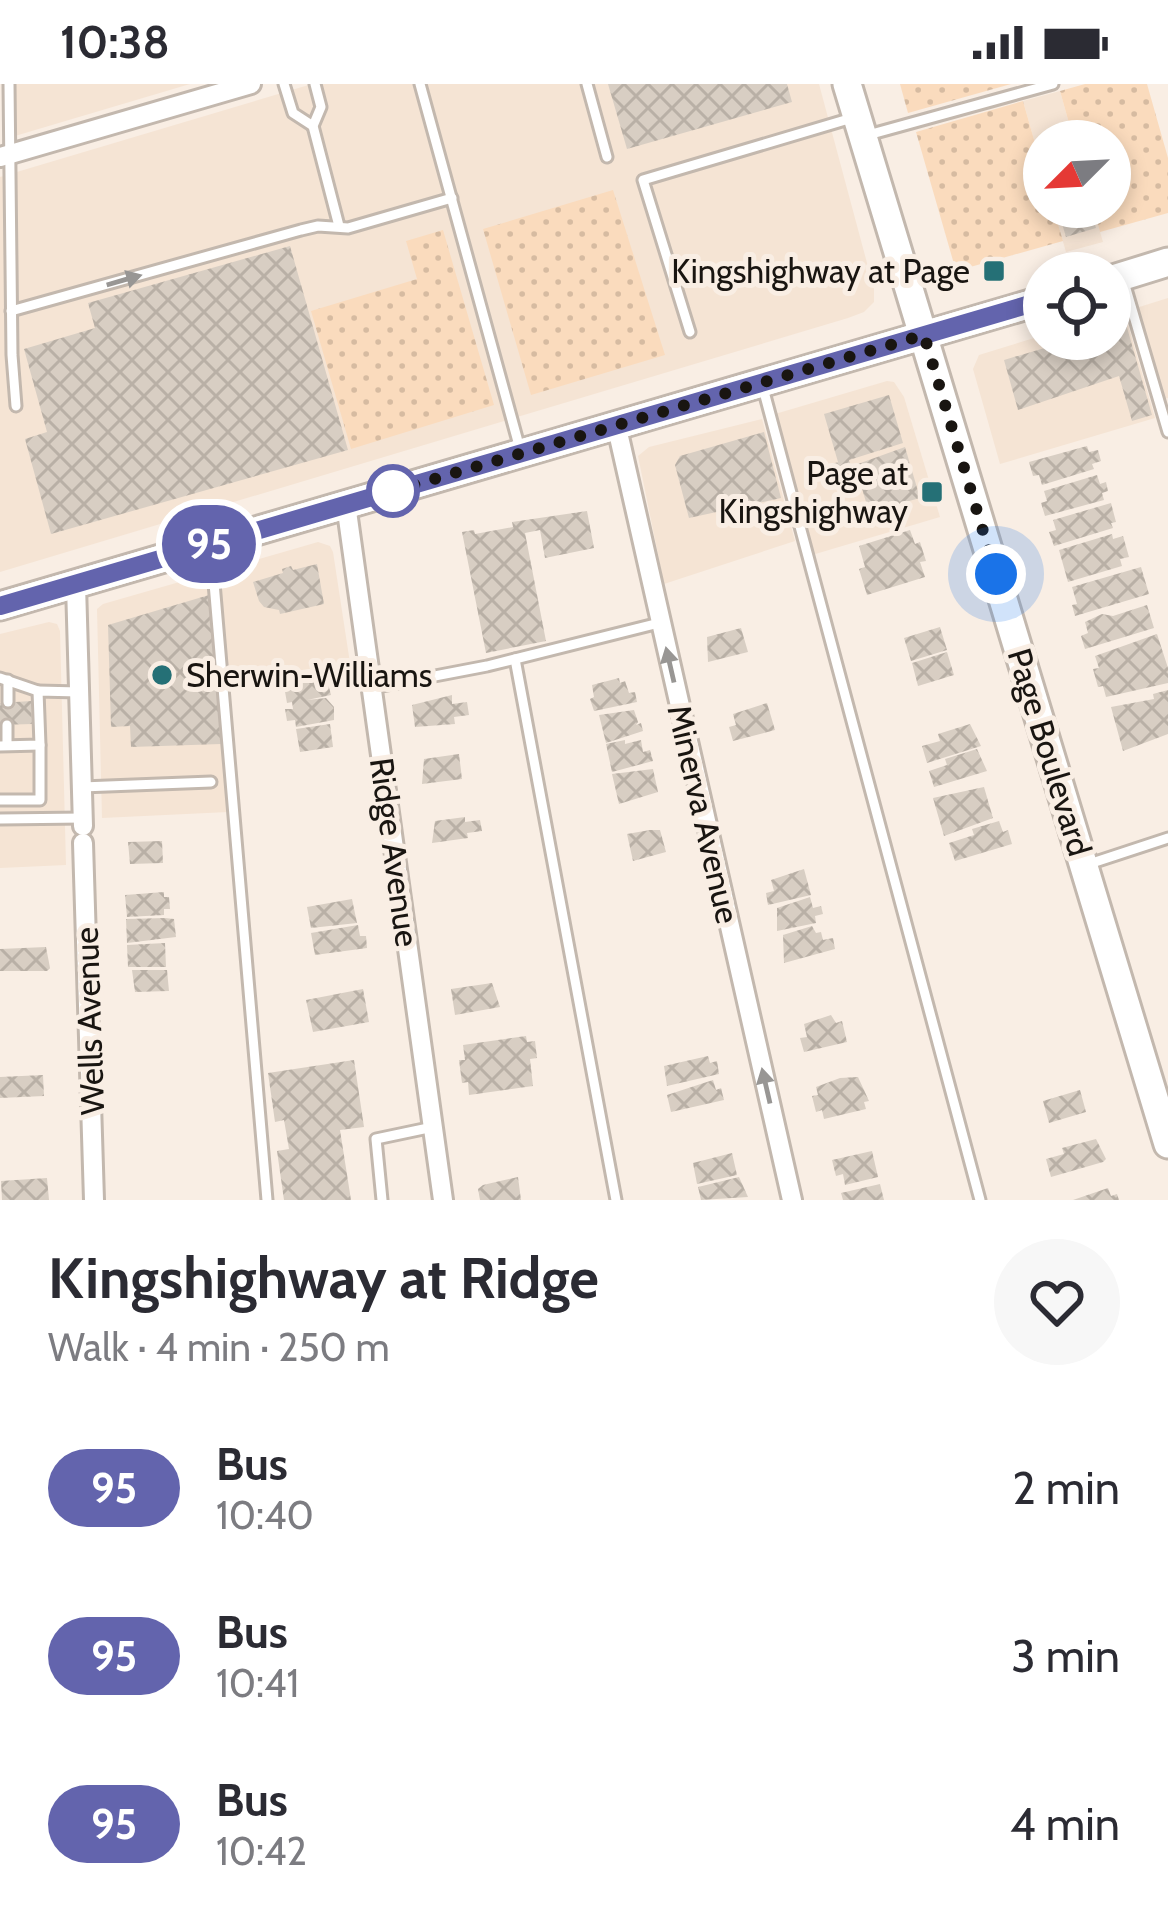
<!DOCTYPE html>
<meta charset="utf-8">
<style>
:root{--surface:#fff;--page:#f7f7f7;--text:#2b2b33;--muted:#7c7c81}
body{margin:0;font-family:Cabin,sans-serif;background:var(--page);color:var(--text);height:100vh;display:flex;flex-direction:column;font-size:45px;white-space:nowrap}
*{box-sizing:border-box;margin:0}
p{font-size:39px;color:var(--muted)}
.icon{flex:none;width:66px;height:66px;fill:none;stroke:currentColor;stroke-width:2;stroke-linecap:round;stroke-linejoin:round}
.map{position:relative;height:1116px;overflow:hidden}
.side{display:flex;flex-direction:column;background:var(--surface);flex:1}
.side>*{flex:none}
.badge{padding:0 24px;border-radius:39px;font-size:42px;line-height:78px}
.needle{width:78px;rotate:246deg}
.buttons{position:absolute;left:1023px;top:36px;display:grid;gap:24px}
.buttons a{display:grid;place-items:center;width:108px;height:108px;border-radius:50%;background:var(--surface);box-shadow:0 6px 18px #0003;font-size:60px}
.you{position:absolute;width:60px;height:60px;margin:-30px;border:9px solid #fff;border-radius:50%;background:#1a73e8;box-shadow:0 0 0 18px #1a73e833}
.map>.badge{position:absolute;translate:-50% -50%;box-shadow:0 0 0 6px #fff}
.round{display:grid;place-items:center;flex:none;width:126px;height:126px;border-radius:63px;background:var(--page)}
.overview{display:flex;align-items:center;justify-content:space-between;height:204px;padding:0 48px}
h1{font-size:57px;font-weight:700;line-height:90px}
ul{padding:0;list-style:none}
li{display:flex;align-items:center;gap:36px;height:168px;padding:0 48px}
li div{flex:1}
li b{display:block;font-size:45px}
li em{font-style:normal}
li .badge{min-width:132px;font-weight:700;text-align:center}
.status{display:flex;justify-content:space-between;align-items:center;height:84px;padding:0 60px;background:var(--surface);direction:ltr}
.status svg{height:33px;fill:currentColor}
.map>svg:first-child{display:block}
.built{fill:#f5e4d4}
.grass{fill:url(#grass-dots)}
.building{fill:url(#building-cross-hatch)}
.lines{fill:none;stroke-linecap:round;stroke-linejoin:round}
.service-casing{stroke:#c3b8ae;stroke-width:15}
.minor-casing{stroke:#c3b8ae;stroke-width:24}
.primary-casing{stroke:#c3b8ae;stroke-width:33}
.service{stroke:#fff;stroke-width:9}
.minor{stroke:#fff;stroke-width:18}
.primary{stroke:#fff;stroke-width:27}
.oneway{fill:#989694}
.line-casing{stroke:#fff;stroke-width:27}
.line{stroke:#6364ad;stroke-width:18}
.walk{stroke:#191511;stroke-width:12;stroke-dasharray:0 21.6}
.poi-dot{fill:#257076;stroke:#f9eee4;stroke-width:4.5}
.stop-dot{fill:#fff;stroke:#6364ad;stroke-width:6}
.labels{text-anchor:middle;stroke-width:10;stroke-linejoin:round;paint-order:stroke}
.poi-label{font-size:33px;fill:#191511;stroke:#f9eee4;text-anchor:end}
.street-label{font-size:33px;fill:#191511;stroke:#f9eee4}
</style>
<div class="status"><b>10:38</b><svg viewBox="0 0 49 12"><path d="M0 12V9h3v3zM5 12V6h3v6zM10 12V3h3v9zM15 12V0h3v12zM26 1h20v11H26zM47 4h2v5h-2z"/></svg></div>
<div class="map">
<svg width="1168" height="1116" viewBox="0 0 1168 1116">
<defs>
<pattern id="grass-dots" width="8" height="8" patternUnits="userSpaceOnUse" patternTransform="scale(3)"><rect width="8" height="8" fill="#fadbbd"/><path d="M2 2h.1M6 6h.1" fill="none" stroke="#d6bba1" stroke-width="1.8" stroke-linecap="round"/></pattern>
<pattern id="building-cross-hatch" width="8" height="8" patternUnits="userSpaceOnUse" patternTransform="scale(3)"><rect width="8" height="8" fill="#d8cec3"/><path d="M0 0l8 8M0 8l8-8" fill="none" stroke="#b9b0a6"/></pattern>
</defs>
<rect width="100%" height="100%" fill="#f9eee4"/>
<!-- built -->
<g class="built">
<path d="M15 0H190L15 52Z"/>
<path d="M312 0H819L874 205V218L864 228 848 234 0 488V93Z"/>
<path d="M1060 7 1074 57H1044V91L1023 17Z"/>
<path d="M1053 123H1093L1103 158 1066 168Z"/>
<path d="M1168 214V314L1164 315 1136 224Z"/>
<path d="M1124 227 1155 334 1000 380 973 285 979 271 1044 251V255H1110V231Z"/>
<path d="M887 297 894 298 904 313 940 433 812 471 775 330Z"/>
<path d="M762 335 795 457 664 500 638 372 649 363Z"/>
<path d="M318 458 330 462 333 468 350 579 219 598 228 728 102 734 97 525 103 520Z"/>
<path d="M49 538 57 540 60 547 66 781 0 784V550Z"/>
</g>
<!-- grass -->
<g class="grass">
<path d="M900 0H1011L908 29Z"/>
<path d="M1085 0H1147L1168 74V129L1100 148 1093 123H1110V57H1074L1060 7Z"/>
<path d="M1023 17 1044 91V123H1053L1063 157 956 187 916 48Z"/>
<path d="M613 106 665 271 531 311 483 145Z"/>
<path d="M443 146 494 321 351 365 311 227 417 195 406 157Z"/>
</g>
<!-- building -->
<g class="building">
<path d="M608 0H787L792 18 627 65Z"/>
<path d="M1057 123H1090L1096 144 1066 153Z"/>
<path d="M290 162 348 366 51 450 25 355 47 348 24 265 95 244 88 219Z"/>
<path d="M1126 240 1152 331 1132 337 1119 292 1018 326 1004 276 1075 255H1110V245Z"/>
<path d="M889 311 903 359 849 376 853 388 836 393 832 380 838 378 824 330Z"/>
<path d="M764 348 781 414 689 434 675 381 680 372Z"/>
<path d="M1087 362 1089 368 1098 366 1101 377 1092 380 1094 385 1042 401 1039 391 1033 392 1029 378Z"/>
<path d="M905 363 920 414 869 428 855 381Z"/>
<path d="M1097 391 1100 400 1106 398 1108 407 1102 409 1104 416 1045 432 1041 419 1047 417 1044 407Z"/>
<path d="M1111 419 1116 438 1111 439 1113 444 1054 462 1049 448 1056 446 1053 436Z"/>
<path d="M587 427 594 464 545 474 540 446 525 449 546 557 486 569 462 448 474 446 475 450 513 443 512 438Z"/>
<path d="M910 446 915 460 920 458 926 477 920 478 925 493 867 511 859 485 865 483 859 462Z"/>
<path d="M1112 450 1113 455 1123 452 1129 473 1120 475 1122 482 1068 498 1059 466Z"/>
<path d="M317 480 324 520 280 530 279 526 264 523 259 517 253 498 283 489 282 485 291 482 293 486Z"/>
<path d="M1141 483 1149 510 1075 532 1072 521 1077 520 1072 503Z"/>
<path d="M209 511 221 660 131 663 130 642 111 643 108 541Z"/>
<path d="M1147 521 1154 544 1085 565 1081 552 1088 549 1085 538 1102 530 1113 532Z"/>
<path d="M940 543 947 566 911 577 904 554Z"/>
<path d="M741 544 748 568 708 578 707 553Z"/>
<path d="M1157 550 1168 584V599L1106 613 1103 602 1098 603 1093 585 1099 584 1095 572Z"/>
<path d="M947 568 954 591 918 602 912 579Z"/>
<path d="M619 594 620 599 625 597 629 609 635 608 637 618 594 627 590 615 594 613 592 601Z"/>
<path d="M327 595 331 611 307 616 326 614 334 623V636L296 643 295 636 287 637 285 625H293L292 618 287 619 284 602Z"/>
<path d="M1168 606V650L1123 667 1111 623 1154 615 1153 610Z"/>
<path d="M452 611V620L467 618 469 631 454 633 455 640 415 643 412 621Z"/>
<path d="M31 617 32 640 0 641V619Z"/>
<path d="M767 619 775 646 733 657 729 643 736 641 733 630Z"/>
<path d="M634 626 638 638 636 641 641 639 643 647 606 659 599 631Z"/>
<path d="M330 640 333 663 300 668 296 645Z"/>
<path d="M970 640 981 662 927 679 922 662 940 657 938 650Z"/>
<path d="M625 656V660L641 656 643 668 650 666 653 677 612 688 606 660Z"/>
<path d="M977 665 987 687 934 703 929 687 947 681 945 675Z"/>
<path d="M459 670 462 695 422 700 424 675Z"/>
<path d="M653 685 658 708 619 720 612 690Z"/>
<path d="M984 703 993 734 944 752 933 714Z"/>
<path d="M465 733V738L480 736 482 747 467 749 468 754 432 759 435 737Z"/>
<path d="M999 737 1003 748 1008 746 1012 760 955 777 949 759 974 751 972 745Z"/>
<path d="M650 746H660L666 768 633 777 627 750Z"/>
<path d="M162 757 163 779 130 780 128 758Z"/>
<path d="M804 785 811 811 768 821 766 809 774 807 771 796Z"/>
<path d="M164 808V813H169L170 825H164V831L127 833 125 811Z"/>
<path d="M810 813 813 824 821 822 823 830 815 832 816 839 777 847V824Z"/>
<path d="M352 815 357 839 311 844 307 823Z"/>
<path d="M165 834 174 835 176 853 127 859 126 835Z"/>
<path d="M358 841 360 852H366L367 864 315 871 311 849Z"/>
<path d="M812 842 816 849 821 848 823 856 833 854 835 865 784 879 783 851Z"/>
<path d="M165 859 166 883H128L127 861Z"/>
<path d="M46 863 50 884 47 887H0V865Z"/>
<path d="M132 886H167L169 907 135 908Z"/>
<path d="M492 899 500 923 455 931 451 905Z"/>
<path d="M363 905 369 938 313 948 306 916Z"/>
<path d="M831 931 836 939 842 937 847 958 804 968 800 954 807 953 804 940Z"/>
<path d="M526 952 527 958 535 957 537 974 530 975 533 1002 469 1011 468 998 462 999 459 976H465L463 961Z"/>
<path d="M708 972 710 979 717 977 719 990 667 1002 664 982Z"/>
<path d="M354 976 364 1043 340 1046 351 1116H284L277 1067 289 1065 284 1036 275 1038 268 989Z"/>
<path d="M43 991 44 1012 0 1014V993Z"/>
<path d="M858 993 869 1017 864 1018 866 1025 824 1035 822 1026 816 1028 812 1012 818 1011 816 1003 840 994Z"/>
<path d="M713 996 716 1006 721 1004 724 1016 671 1028 667 1011Z"/>
<path d="M1080 1006 1086 1028 1049 1039 1043 1017Z"/>
<path d="M1096 1055 1106 1075 1103 1078 1051 1093 1046 1075 1064 1070 1062 1064Z"/>
<path d="M872 1067 878 1093 845 1101 843 1090 836 1092 832 1076Z"/>
<path d="M732 1069 737 1091 697 1100 693 1079Z"/>
<path d="M518 1093 521 1116H480L478 1105 483 1101Z"/>
<path d="M739 1093 748 1113 701 1116 698 1103Z"/>
<path d="M47 1094 49 1116H2L1 1097Z"/>
<path d="M880 1100 884 1116H843L841 1109Z"/>
<path d="M1108 1104 1111 1112 1117 1110 1119 1116H1073Z"/>
</g>
<g class="lines">
<defs>
<g id="service">
<path d="M9 0 12 271 16 322"/>
<path d="M284 0 293 29 313 42"/>
<path d="M315 0 321 23 313 42 339 142"/>
<path d="M420 0 520 365"/>
<path d="M587 0 607 73"/>
<path d="M868 51 1053 0"/>
<path d="M1124 198 1168 348"/>
<path d="M11 227 301 146 318 142 348 144 452 114"/>
<path d="M690 248 643 96 852 34"/>
<path d="M763 304 980 1116"/>
<path d="M211 464 267 1116"/>
<path d="M515 575 616 1116"/>
<path d="M0 594 38 607"/>
<path d="M372 604 487 582 659 539"/>
<path d="M8 618V596"/>
<path d="M7 661V641"/>
<path d="M0 662 40 661 38 607 79 608"/>
<path d="M82 703 211 698"/>
<path d="M0 716H40V661"/>
<path d="M0 735 83 734"/>
<path d="M1089 780 1168 754"/>
<path d="M382 1116 376 1055 433 1043"/>
</g>
<g id="minor">
<path d="M0 73 251 0"/>
<path d="M617 344 792 1116"/>
<path d="M346 420 443 1116"/>
<path d="M76 501 83 742"/>
<path d="M83 759 94 1116"/>
</g>
<g id="primary">
<path d="M847 0 1168 1060"/>
<path d="M1110 196 1168 178"/>
<path d="M0 522 1044 216"/>
</g>
</defs>
<!-- service casing -->
<use href="#service" class="service-casing"/>
<!-- minor casing -->
<use href="#minor" class="minor-casing"/>
<!-- primary casing -->
<use href="#primary" class="primary-casing"/>
<!-- service -->
<use href="#service" class="service"/>
<!-- minor -->
<use href="#minor" class="minor"/>
<!-- primary -->
<use href="#primary" class="primary"/>
</g>
<!-- one-way arrows -->
<defs><path id="oneway-solid" d="M-6-.8H1V-3.2L6.5 0L1 3.2V.8H-6Z" transform="scale(3)"/></defs>
<g class="oneway">
<use href="#oneway-solid" transform="translate(124 196) rotate(-16)"/>
<use href="#oneway-solid" transform="translate(670 581) rotate(-103)"/>
<use href="#oneway-solid" transform="translate(766 1002) rotate(-103)"/>
</g>
<g class="lines">
<defs>
<path id="line" d="M0 522 1044 216"/>
</defs>
<!-- line casing -->
<use href="#line" class="line-casing"/>
<!-- line -->
<use href="#line" class="line"/>
<!-- walk -->
<path class="walk" d="M393 407 383 410 924 251 996 490"/>
</g>
<!-- markers -->
<g class="poi-dot">
<rect x="982" y="175" width="24" height="24" rx="6"/>
<rect x="920" y="396" width="24" height="24" rx="6"/>
<circle cx="162" cy="591" r="12"/>
</g>
<circle class="stop-dot" cx="393" cy="407" r="24"/>
<g class="labels">
<!-- poi labels -->
<g class="poi-label">
<text x="970" y="199">Kingshighway at Page</text>
<text x="908" y="401">Page at<tspan x="908" dy="38">Kingshighway</tspan></text>
<text x="186" y="603" text-anchor="start">Sherwin-Williams</text>
</g>
<!-- street labels -->
<g class="street-label">
<text transform="translate(1050 668) rotate(73)" y="12">Page Boulevard</text>
<text transform="translate(704 730) rotate(77)" y="12">Minerva Avenue</text>
<text transform="translate(395 768) rotate(82)" y="12">Ridge Avenue</text>
<text transform="translate(89 937) rotate(-92)" y="12">Wells Avenue</text>
</g>
</g>
</svg>
<div class="buttons">
<a><svg class="needle" viewBox="-14 -14 28 28"><path d="M0-13l5 13h-10z" fill="#e53935"/><path d="M0 13l5-13h-10z" fill="#7c7c81"/></svg></a>
<a><svg class="icon" aria-label="locate" viewBox="0 0 24 24"><circle cx="12" cy="12" r="6"/><path d="M12 2v4M12 18v4M2 12h4M18 12h4"/></svg></a>
</div>
<div class="you" style="left:996px;top:490px"></div>
<b class="badge" style="left:209px;top:460px;background:#6364ad;color:#fff">95</b>
</div>
<section class="side">
<div class="overview"><div><h1>Kingshighway at Ridge</h1><p>Walk · 4 min · 250 m</p></div><a class="round"><svg class="icon" aria-label="heart" viewBox="0 0 24 24"><path d="M12 20l-8-8c-3-5 5-10 8-4 3-6 11-1 8 4z"/></svg></a></div>
<ul>
<li><span class="badge" style="background:#6364ad;color:#fff">95</span><div><b>Bus</b><p>10:40</p></div><em>2 min</em></li>
<li><span class="badge" style="background:#6364ad;color:#fff">95</span><div><b>Bus</b><p>10:41</p></div><em>3 min</em></li>
<li><span class="badge" style="background:#6364ad;color:#fff">95</span><div><b>Bus</b><p>10:42</p></div><em>4 min</em></li>
</ul>
</section>
